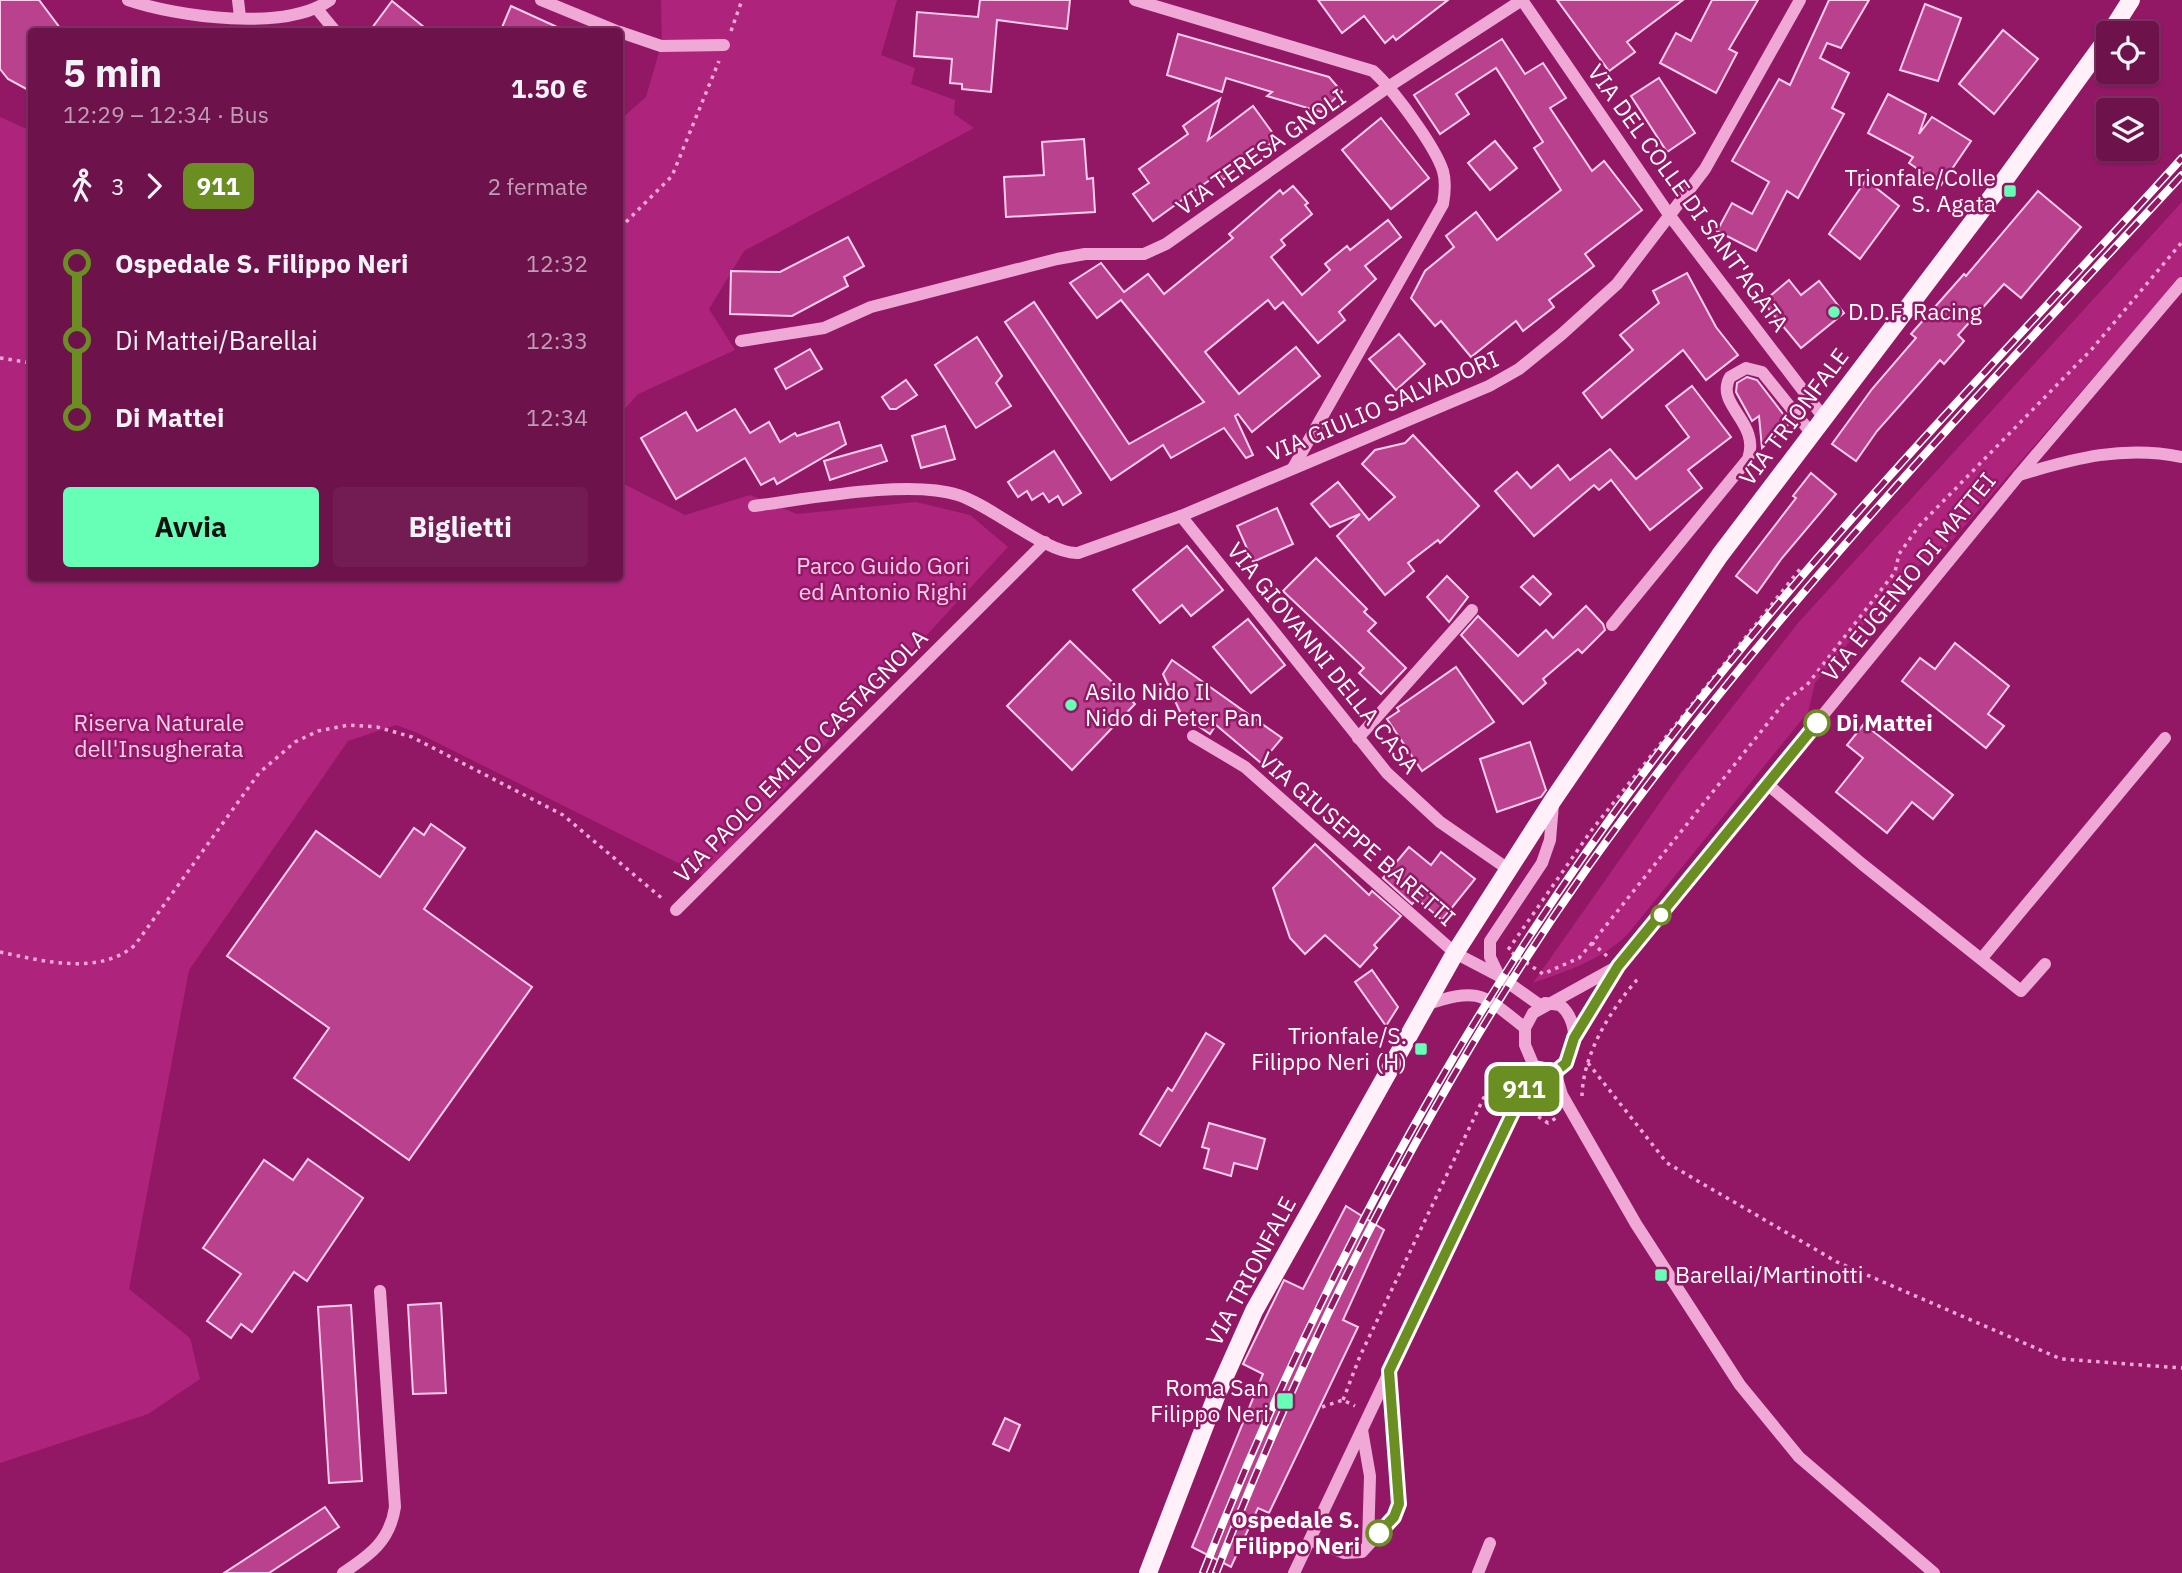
<!DOCTYPE html>
<html lang="it">
<meta charset="utf-8">
<style>
:root{--surface:#6e124c;--page:#731b53;--text:#f1f3f6;--muted:#bf9eb5;--line:#803264;--accent:#66ffb5}
body{margin:0;font-family:"IBM Plex Sans",sans-serif;background:var(--page);color:var(--text);height:100vh;display:flex;flex-direction:column;font-size:26px;white-space:nowrap}
*{box-sizing:border-box;margin:0}
p{font-size:23px;color:var(--muted)}
.icon{flex:none;width:38px;height:38px;fill:none;stroke:currentColor;stroke-width:2;stroke-linecap:round;stroke-linejoin:round}
.map{position:relative;flex:1;overflow:hidden}
.drawer{position:absolute;left:28px;top:28px;width:595px;height:553px;display:flex;flex-direction:column;background:var(--surface);border-radius:7px;box-shadow:0 2px 5px #0004,0 0 0 2px var(--line)}
.drawer>*{flex:none}
.badge{padding:0 14px;border-radius:10px;font-size:24px;line-height:46px}
.controls{position:absolute;left:2096px;top:21px;display:grid;gap:14px}
.controls a{display:grid;place-items:center;width:63px;height:63px;border-radius:7px;background:var(--surface);box-shadow:0 2px 5px #0004,0 0 0 2px var(--line);font-size:35px}
.map>.badge{position:absolute;translate:-50% -50%;box-shadow:0 0 0 4px #fff}
.legs{display:flex;align-items:center;gap:10px;height:77px;padding:0 35px;font-size:23px}
.legs p{margin-inline-start:auto}
.overview{display:flex;align-items:center;justify-content:space-between;height:119px;padding:0 35px}
h1{font-size:38px;font-weight:700;line-height:52px}
.primary-button{display:flex;gap:14px;margin-top:auto;padding:14px 35px}
.primary-button a{flex:1;height:80px;border-radius:7px;background:var(--accent);color:#111;font-size:28px;font-weight:700;line-height:80px;text-align:center}
.primary-button a+a{background:var(--page);color:var(--text)}
ul{padding:0 35px;list-style:none}
li{display:flex;align-items:center;gap:24px;height:77px;font-size:26px}
li i{display:grid;place-items:center;width:10px;height:100%;margin:0 9px;background:currentColor}
li i::after{content:'';width:18px;height:18px;margin:-9px;border:5px solid;border-radius:50%;background:var(--surface)}
li p{margin-inline-start:auto}
li:first-child i{background:linear-gradient(#0000 50%,currentColor 0)}
li:last-child i{background:linear-gradient(currentColor 50%,#0000 0)}
.map>svg:first-child{display:block}
.green{fill:#ae247d}
.building{fill:#ba418e;stroke:#fbceeb;stroke-width:2}
.lines{fill:none;stroke-linecap:round;stroke-linejoin:round}
.path{stroke:#f0a8d6;stroke-width:3.5;stroke-dasharray:3.5 5;stroke-linecap:butt}
.minor{stroke:#f0a8d6;stroke-width:12}
.major{stroke:#fff0f9;stroke-width:18}
.rail-casing{stroke:#fff;stroke-width:8}
.rail{stroke:#921865;stroke-width:5;stroke-dasharray:16;stroke-linecap:butt}
.line-1-casing{stroke:#fff;stroke-width:16}
.line-1{stroke:#6b8e23;stroke-width:10}
.poi-dot{fill:#66ffb5;stroke:#921865;stroke-width:2.5}
.stop-1-dot{fill:#fff;stroke:#6b8e23;stroke-width:3.5}
.labels{text-anchor:middle;stroke-width:5;stroke-linejoin:round;paint-order:stroke}
.street-label{font-size:23px;fill:#fff;stroke:#921865}
.poi-label{font-size:23px;fill:#fff;stroke:#921865;text-anchor:end}
.park-label{font-size:23px;fill:#fbceeb;stroke:#921865}
.stop-label{font-size:23px;font-weight:bold;fill:#fff;stroke:#921865;text-anchor:start}
</style>
<div class="map">
<svg width="2182" height="1573" viewBox="0 0 2182 1573">
<rect width="100%" height="100%" fill="#921865"/>
<!-- green -->
<g class="green">
<path d="M661 0H897L881 55 915 68 911 84 955 100 954 114 974 128 744 251 709 309 735 350 638 394 620 414V120L646 97 662 42Z"/>
<path d="M0 117 31 131 32 578H620V482L685 515 750 495 797 514 916 502 970 515 1008 547 704 876 418 733 396 725 348 741 189 970 129 1289 190 1338 200 1379 148 1414 0 1463Z"/>
<path d="M2182 202V275L1936 559 1911 569 1815 683 1808 712 1627 935C1599 961 1569 970 1533 983L1680 774 1798 623Z"/>
</g>
<!-- building -->
<g class="building">
<path d="M0 0H39L63 32H32V92L8 79 0 69Z"/>
<path d="M980 0H1070L1067 29 997 20 991 92 962 89V84L950 83 952 59 914 56 917 12 978 17Z"/>
<path d="M1318 0H1448L1396 40 1393 36 1385 43 1364 16 1342 33Z"/>
<path d="M1557 0H1683L1627 42 1635 52 1609 71Z"/>
<path d="M1712 0H1758L1729 49 1737 53 1716 93 1660 63 1676 33 1691 41Z"/>
<path d="M1829 0H1869L1841 48 1827 43 1820 58 1849 73 1832 108 1844 114 1798 198 1787 191 1756 251 1717 231 1732 203 1752 214 1769 182 1732 161 1779 79 1790 85Z"/>
<path d="M392 1 430 32H369Z"/>
<path d="M1925 4 1961 18 1938 81 1900 70Z"/>
<path d="M511 6 568 32H500Z"/>
<path d="M2003 30 2038 59 1994 114 1959 84Z"/>
<path d="M1178 34 1329 77 1342 92 1321 112 1267 96 1272 92 1226 78 1222 92 1167 75Z"/>
<path d="M1502 39 1525 74 1543 63 1566 98 1550 108 1592 171 1604 161 1642 210 1585 254 1594 266 1549 300 1554 307 1523 331 1516 321 1471 357 1441 321 1435 326 1411 298 1425 271 1454 247 1446 236 1476 212 1497 240 1561 190 1534 148 1543 142 1496 68 1456 94 1469 114 1440 134 1414 95Z"/>
<path d="M1659 78 1695 133 1667 152 1631 96Z"/>
<path d="M1888 94 1926 114 1919 134 1932 117 1971 141 1941 185 1909 163 1913 157 1868 133Z"/>
<path d="M1220 99 1208 140 1253 106 1277 139 1223 180 1218 174 1153 221 1133 194 1149 183 1139 169 1188 134 1183 126Z"/>
<path d="M1381 118 1429 178 1391 209 1342 150Z"/>
<path d="M1084 139 1087 179 1093 178 1095 212 1006 217 1004 177 1044 175 1042 142Z"/>
<path d="M1495 141 1517 168 1490 190 1468 163Z"/>
<path d="M1866 180 1899 206 1860 259 1829 234Z"/>
<path d="M1293 186 1308 203 1305 205 1312 214 1281 240 1285 245 1271 257 1302 295 1330 270 1325 264 1347 246 1350 250 1388 220 1401 237 1365 266 1376 279 1339 312 1345 320 1318 343 1283 302 1275 309 1268 300 1205 352 1239 394 1296 347 1320 376 1252 432 1238 414 1235 416 1253 455 1246 458 1224 428 1171 458 1163 445 1111 480 1005 322 1034 302 1129 444 1204 402 1121 300 1097 318 1070 283 1101 263 1124 292 1148 274 1164 294 1233 238 1229 234 1280 190 1283 194Z"/>
<path d="M2038 191 2081 227 2021 298 2004 284 1958 335 1964 341 1944 364 1940 360 1877 431 1856 461 1832 444 1872 389 1916 338 1911 334 1964 274 1966 276Z"/>
<path d="M848 237 864 266 844 277 848 286 792 316 730 314 731 271 780 272Z"/>
<path d="M1687 273 1716 327 1738 355 1706 380 1683 350 1602 418 1583 393 1633 350 1620 335 1659 303 1653 291Z"/>
<path d="M1789 280 1801 295 1819 281 1844 313 1801 348 1763 302Z"/>
<path d="M1399 334 1425 364 1396 390 1369 359Z"/>
<path d="M977 337 1002 376 996 383 1011 406 976 428 935 365Z"/>
<path d="M810 349 822 369 786 389 775 369Z"/>
<path d="M1747 377 1757 380 1790 423 1762 448 1759 416 1752 421 1736 392 1737 383Z"/>
<path d="M906 380 917 395 896 409H890L882 397Z"/>
<path d="M1692 386 1731 437 1688 470 1702 488 1650 530 1611 480 1599 490 1594 485 1534 536 1495 491 1517 472 1531 488 1558 465 1570 480 1610 449 1636 479 1689 437 1666 406Z"/>
<path d="M735 409 750 433 769 422 780 442 795 433 797 436 839 422 846 444 777 484 774 478 761 485 745 458 676 499 641 438 686 412 697 431Z"/>
<path d="M945 426 955 459 921 468 912 436Z"/>
<path d="M1413 435 1479 506 1440 543 1438 540 1408 563 1414 571 1385 595 1337 536 1360 514 1330 527 1311 504 1338 482 1369 520 1395 497 1362 464 1375 450 1405 443Z"/>
<path d="M881 445 887 461 830 480 824 461Z"/>
<path d="M1054 451 1081 493 1063 505 1058 496 1049 502 1043 493 1032 500 1027 491 1018 497 1008 482Z"/>
<path d="M1811 473 1836 494 1782 558 1757 593 1736 576 1796 498 1793 496Z"/>
<path d="M1277 508 1293 544 1253 562 1237 526Z"/>
<path d="M1187 546 1223 590 1191 616 1182 605 1160 623 1133 590Z"/>
<path d="M1316 558 1367 609 1364 612 1376 623 1368 631 1406 668 1381 694 1359 673 1364 668 1283 591Z"/>
<path d="M1447 576 1468 597 1449 622 1427 597Z"/>
<path d="M1533 576 1551 594 1540 605 1521 587Z"/>
<path d="M1586 606 1603 624 1605 630 1582 653 1578 649 1543 679 1546 683 1523 704 1461 635 1478 616 1518 656 1546 630 1553 638Z"/>
<path d="M1248 619 1285 665 1251 693 1213 647Z"/>
<path d="M1070 641 1135 704 1072 770 1007 706Z"/>
<path d="M1955 643 2009 686 1988 714 2004 726 1986 748 1902 681 1920 658 1935 669Z"/>
<path d="M1172 660 1282 738 1261 763 1216 725 1210 734 1181 714 1163 674Z"/>
<path d="M1456 667 1494 722 1422 771 1387 719 1399 711 1397 708Z"/>
<path d="M1864 724 1953 795 1933 819 1912 802 1887 833 1836 792 1863 758 1847 745Z"/>
<path d="M1530 742 1546 790 1541 797 1497 812 1480 759Z"/>
<path d="M431 824 465 848 424 909 532 987 409 1160 294 1078 329 1028 227 956 316 831 380 877 414 828 424 835Z"/>
<path d="M1315 844 1369 895 1372 891 1401 916 1374 945 1377 948 1360 967 1325 935 1305 954 1290 938 1273 888Z"/>
<path d="M1409 847 1431 865 1441 852 1475 879 1442 920 1417 899 1412 904 1383 878Z"/>
<path d="M1372 970 1398 1007 1386 1026 1355 982Z"/>
<path d="M1206 1033 1224 1044 1160 1146 1140 1134 1168 1088 1172 1091Z"/>
<path d="M1209 1123 1265 1139 1257 1169 1234 1163 1231 1176 1204 1168 1209 1149 1202 1147Z"/>
<path d="M308 1159 363 1198 307 1281 294 1272 252 1332 241 1324 231 1338 207 1321 241 1274 203 1248 264 1160 293 1180Z"/>
<path d="M1346 1206 1384 1230 1343 1320 1358 1327 1269 1513 1258 1508 1231 1567 1192 1547 1263 1374 1243 1364 1284 1280 1303 1289Z"/>
<path d="M441 1303 446 1393 413 1394 408 1305Z"/>
<path d="M351 1305 362 1481 329 1483 318 1307Z"/>
<path d="M1005 1418 1020 1425 1009 1451 993 1444Z"/>
<path d="M325 1507 339 1527 269 1573H224Z"/>
</g>
<g class="lines">
<!-- path -->
<g class="path">
<path d="M731 31 742 0"/>
<path d="M620 228 672 176 719 61"/>
<path d="M0 358 32 363"/>
<path d="M1592 943 1579 958 1543 974 1508 950 1591 831 1800 569"/>
<path d="M0 952C42 961 100 976 135 945L259 773 295 742 318 731 349 725 377 727 412 737 563 815 664 900"/>
<path d="M1607 956 1592 943 1787 699 1807 685 1895 572 1899 554 1919 526 2092 349 2182 242"/>
<path d="M1588 1063 1667 1163 1837 1262 2061 1359 2182 1368"/>
<path d="M1582 1096C1583 1055 1609 1012 1636 981L1631 977"/>
<path d="M1531 1112 1548 1123 1556 1118"/>
<path d="M1343 1400 1360 1356 1487 1091 1502 1098"/>
<path d="M1322 1407 1343 1400 1355 1406"/>
</g>
<!-- minor -->
<g class="minor">
<path d="M128 0C178 17 285 32 330 0"/>
<path d="M238 0 240 17"/>
<path d="M541 0 619 32"/>
<path d="M1135 0 1373 71C1393 89 1435 146 1443 171 1446 182 1445 193 1443 204L1293 468"/>
<path d="M1522 0 1670 216 1824 418"/>
<path d="M317 9 336 32"/>
<path d="M620 32 661 46 724 45"/>
<path d="M741 341 824 328 871 307 1057 259 1085 254H1144L1166 244 1388 87 1522 0"/>
<path d="M2019 475C2075 458 2124 445 2182 457"/>
<path d="M754 506C808 499 908 479 958 495 991 505 1048 555 1078 553L1181 516 1489 386 1519 369 1562 334 1617 284 1705 169 1800 0"/>
<path d="M1181 516 1387 773 1440 822 1508 869"/>
<path d="M1612 625 1748 459C1761 422 1714 405 1730 377L1746 368 1762 372 1812 434"/>
<path d="M1193 736 1245 767 1455 953 1499 976 1541 1006"/>
<path d="M1358 738 1472 610"/>
<path d="M1767 784 1862 864 2021 991 2045 964"/>
<path d="M676 910 1045 542"/>
<path d="M1982 958 2165 738"/>
<path d="M1499 976 1490 957V941L1542 863 1550 840 1553 804"/>
<path d="M1545 1003 1560 1005C1584 1024 1577 1075 1542 1071L1533 1064 1525 1045V1028L1533 1013 1618 966"/>
<path d="M1425 1005C1480 987 1481 993 1525 1028"/>
<path d="M1574 1038 1618 966 2019 475 2182 283"/>
<path d="M1555 1072 1562 1095 1636 1224 1740 1385 1799 1457 1934 1573"/>
<path d="M1362 1430 1370 1476 1368 1544"/>
<path d="M1310 1540 1344 1553 1362 1552 1394 1517 1399 1504 1389 1372"/>
<path d="M343 1573C370 1555 390 1541 395 1507L380 1291"/>
<path d="M1294 1573 1516 1104 1538 1069"/>
<path d="M1478 1573 1490 1543"/>
</g>
<!-- major -->
<g class="major">
<path d="M2110 33 2131 0"/>
<path d="M1148 1573 1217 1394 1254 1311 1455 953 1553 800 1720 555 2003 182 2109 36"/>
</g>
<defs>
<g id="rail">
<path d="M1203 1573C1337 1231 1511 927 1745 644 1883 475 2036 320 2182 158"/>
<path d="M1216 1573C1313 1324 1434 1084 1588 867 1765 618 1976 398 2182 175"/>
</g>
</defs>
<!-- rail casing -->
<use href="#rail" class="rail-casing"/>
<!-- rail -->
<use href="#rail" class="rail"/>
</g>
<g class="lines">
<defs>
<path id="line-1" d="M1379 1533 1394 1517 1399 1504 1389 1371 1525 1087 1538 1069 1555 1072 1566 1063 1574 1038 1618 966 1817 723"/>
</defs>
<!-- line-1 casing -->
<use href="#line-1" class="line-1-casing"/>
<!-- line-1 -->
<use href="#line-1" class="line-1"/>
</g>
<!-- markers -->
<g class="poi-dot">
<rect x="2003" y="184" width="14" height="14" rx="3.5"/>
<circle cx="1834" cy="312" r="7"/>
<circle cx="1071" cy="705" r="7"/>
<rect x="1414" y="1042" width="14" height="14" rx="3.5"/>
<rect x="1654" y="1268" width="14" height="14" rx="3.5"/>
<rect x="1276" y="1392" width="18" height="18" rx="3.5"/>
</g>
<g class="stop-1-dot">
<circle cx="1817" cy="723" r="12"/>
<circle cx="1661" cy="915" r="9"/>
<circle cx="1379" cy="1533" r="12"/>
</g>
<g class="labels">
<!-- street labels -->
<g class="street-label">
<text transform="translate(1261 152) rotate(-35)" y="8">VIA TERESA GNOLI</text>
<text transform="translate(1688 198) rotate(54)" y="8">VIA DEL COLLE DI SANT'AGATA</text>
<text transform="translate(1383 406) rotate(-23)" y="8">VIA GIULIO SALVADORI</text>
<text transform="translate(1794 417) rotate(-53)" y="8">VIA TRIONFALE</text>
<text transform="translate(1909 577) rotate(-51)" y="8">VIA EUGENIO DI MATTEI</text>
<text transform="translate(1323 658) rotate(51)" y="8">VIA GIOVANNI DELLA CASA</text>
<text transform="translate(801 756) rotate(-45)" y="8">VIA PAOLO EMILIO CASTAGNOLA</text>
<text transform="translate(1357 839) rotate(41)" y="8">VIA GIUSEPPE BARETTI</text>
<text transform="translate(1251 1271) rotate(-62)" y="8">VIA TRIONFALE</text>
</g>
<!-- poi labels -->
<g class="poi-label">
<text x="1996" y="186">Trionfale/Colle<tspan x="1996" dy="26">S. Agata</tspan></text>
<text x="1848" y="320" text-anchor="start">D.D.F. Racing</text>
<text x="1085" y="700" text-anchor="start">Asilo Nido Il<tspan x="1085" dy="26">Nido di Peter Pan</tspan></text>
<text x="1407" y="1044">Trionfale/S.<tspan x="1407" dy="26">Filippo Neri (H)</tspan></text>
<text x="1675" y="1283" text-anchor="start">Barellai/Martinotti</text>
<text x="1269" y="1396">Roma San<tspan x="1269" dy="26">Filippo Neri</tspan></text>
</g>
<!-- park labels -->
<g class="park-label">
<text x="883" y="574">Parco Guido Gori<tspan x="883" dy="26">ed Antonio Righi</tspan></text>
<text x="159" y="731">Riserva Naturale<tspan x="159" dy="26">dell'Insugherata</tspan></text>
</g>
<!-- stop labels -->
<g class="stop-label">
<text x="1836" y="731">Di Mattei</text>
<text x="1360" y="1528" text-anchor="end">Ospedale S.<tspan x="1360" dy="26">Filippo Neri</tspan></text>
</g>
</g>
</svg>
<div class="controls">
<a><svg class="icon" aria-label="locate" viewBox="0 0 24 24"><circle cx="12" cy="12" r="6"/><path d="M12 2v4M12 18v4M2 12h4M18 12h4"/></svg></a>
<a><svg class="icon" aria-label="layers" viewBox="0 0 24 24"><path d="M12 4l9 5-9 5-9-5zM3 14l9 5 9-5"/></svg></a>
</div>
<b class="badge" style="left:1524px;top:1089px;background:#6b8e23;color:#fff">911</b>
<section class="drawer">
<div class="overview"><div><h1>5 min</h1><p>12:29 – 12:34 · Bus</p></div><b>1.50 €</b></div>
<div class="legs"><svg class="icon" aria-label="walk" viewBox="0 0 24 24"><circle cx="13" cy="4" r="2"/><path d="M13 8l-2 6 4 7M11 14l-3 7M7 12l3-4h3l4 4"/></svg>3<svg class="icon" aria-label="forward" viewBox="0 0 24 24"><path d="M9 5l7 7-7 7"/></svg><b class="badge" style="background:#6b8e23;color:#fff">911</b><p>2 fermate</p></div>
<ul>
<li><i style="color:#6b8e23"></i><b>Ospedale S. Filippo Neri</b><p>12:32</p></li>
<li><i style="color:#6b8e23"></i><span>Di Mattei/Barellai</span><p>12:33</p></li>
<li><i style="color:#6b8e23"></i><b>Di Mattei</b><p>12:34</p></li>
</ul>
<div class="primary-button"><a>Avvia</a><a>Biglietti</a></div>
</section>
</div>
